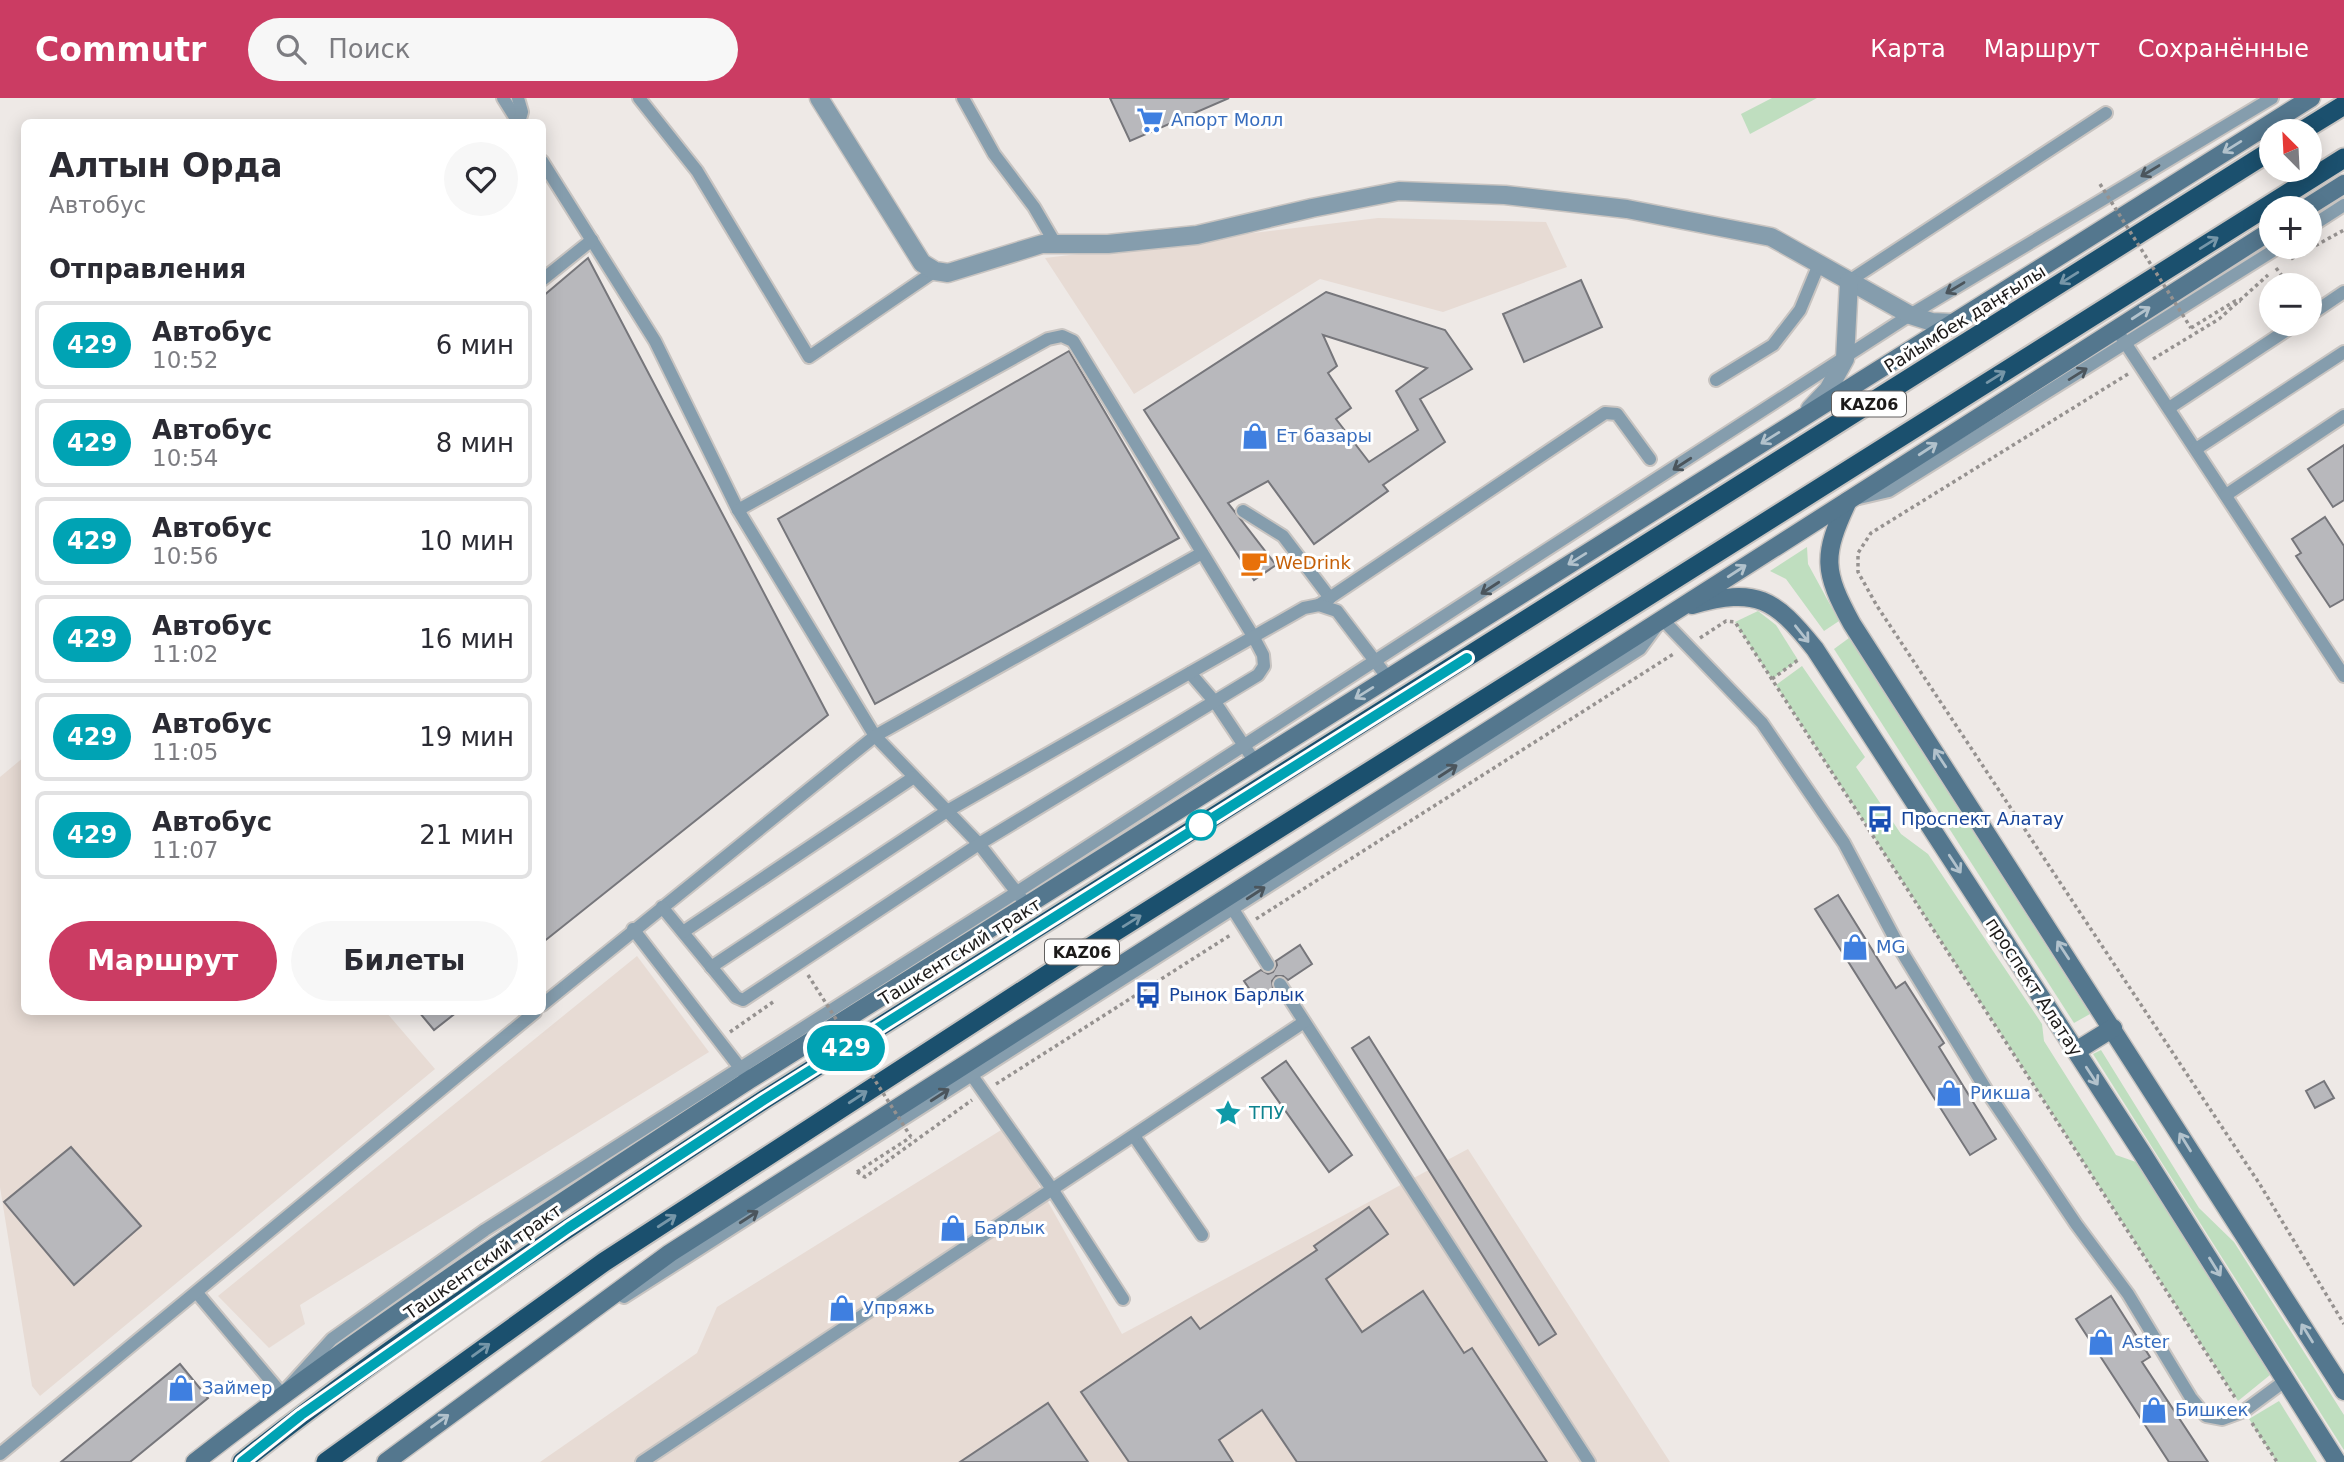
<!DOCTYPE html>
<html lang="ru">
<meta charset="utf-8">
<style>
:root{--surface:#fff;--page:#f7f7f7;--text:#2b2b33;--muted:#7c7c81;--line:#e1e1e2;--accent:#cb3c63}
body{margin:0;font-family:"DejaVu Sans",sans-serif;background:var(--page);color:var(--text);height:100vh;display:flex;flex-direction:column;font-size:26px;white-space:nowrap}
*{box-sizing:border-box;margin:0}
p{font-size:23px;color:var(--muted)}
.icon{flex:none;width:38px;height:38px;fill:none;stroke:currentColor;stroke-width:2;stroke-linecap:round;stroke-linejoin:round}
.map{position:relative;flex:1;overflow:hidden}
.sheet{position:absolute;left:21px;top:21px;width:525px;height:896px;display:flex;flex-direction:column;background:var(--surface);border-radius:10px;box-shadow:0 4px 18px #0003}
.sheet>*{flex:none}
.badge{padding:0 14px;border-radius:23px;font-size:24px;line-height:46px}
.needle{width:46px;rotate:336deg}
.controls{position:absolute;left:2259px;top:21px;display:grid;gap:14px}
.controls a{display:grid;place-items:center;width:63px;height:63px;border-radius:50%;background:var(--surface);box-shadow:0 4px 18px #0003;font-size:35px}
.map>.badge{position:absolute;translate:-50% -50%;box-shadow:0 0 0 4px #fff}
h2{padding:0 28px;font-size:26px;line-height:63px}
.round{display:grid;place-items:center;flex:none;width:74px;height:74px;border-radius:37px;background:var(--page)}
.headline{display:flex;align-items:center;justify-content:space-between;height:119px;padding:0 28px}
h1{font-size:33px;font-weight:700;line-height:52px}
.primary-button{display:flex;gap:14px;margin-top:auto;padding:14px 28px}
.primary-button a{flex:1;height:80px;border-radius:42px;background:var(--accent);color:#fff;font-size:28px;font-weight:700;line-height:80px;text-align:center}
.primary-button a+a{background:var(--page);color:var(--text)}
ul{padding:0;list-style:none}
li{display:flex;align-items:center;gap:21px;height:88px;margin:0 14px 10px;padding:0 14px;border:4px solid var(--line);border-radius:10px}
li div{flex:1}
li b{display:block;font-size:26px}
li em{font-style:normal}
li .badge{min-width:77px;font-weight:700;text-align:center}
header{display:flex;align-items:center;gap:42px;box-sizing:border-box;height:98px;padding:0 35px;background:var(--accent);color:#fff}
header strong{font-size:33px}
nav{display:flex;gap:38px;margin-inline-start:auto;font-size:24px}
.search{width:490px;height:63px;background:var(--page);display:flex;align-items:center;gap:18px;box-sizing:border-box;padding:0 24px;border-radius:38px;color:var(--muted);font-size:26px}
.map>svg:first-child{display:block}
.built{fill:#e7dbd4}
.green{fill:#bfdebf}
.building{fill:#b8b8bc;stroke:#76767b;stroke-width:2;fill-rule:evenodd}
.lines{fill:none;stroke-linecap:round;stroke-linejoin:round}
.service-casing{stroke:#c8c4c1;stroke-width:16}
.minor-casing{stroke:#c8c4c1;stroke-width:21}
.secondary-casing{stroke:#c8c4c1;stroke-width:21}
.trunk-casing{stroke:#c8c4c1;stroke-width:23}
.path{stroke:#969290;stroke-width:3.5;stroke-dasharray:3.5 3.5;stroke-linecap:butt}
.service{stroke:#859dad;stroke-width:12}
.minor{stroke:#859dad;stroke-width:18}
.secondary{stroke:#54778e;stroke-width:18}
.trunk{stroke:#1b506e;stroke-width:19}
.path-bridge{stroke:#969290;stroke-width:3.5;stroke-dasharray:3.5 3.5;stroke-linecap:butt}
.oneway{stroke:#b2c2cc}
.oneway2{stroke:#4b555c}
.oneway3{stroke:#7696a8}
.line-casing{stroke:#fff;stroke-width:16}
.line{stroke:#00a3b4;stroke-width:10}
.stop-dot{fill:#fff;stroke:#00a3b4;stroke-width:3.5}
.labels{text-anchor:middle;stroke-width:6;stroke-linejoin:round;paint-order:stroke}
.shield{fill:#fff;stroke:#605f5e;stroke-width:2}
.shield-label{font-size:16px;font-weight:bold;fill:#1c1a19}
.shop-label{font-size:18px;fill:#366cbe;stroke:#fff;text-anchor:start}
.street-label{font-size:18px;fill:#1c1a19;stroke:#fff}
.food-label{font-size:18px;fill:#c56008;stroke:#fff;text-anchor:start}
.transit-label{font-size:18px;fill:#164399;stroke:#fff;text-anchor:start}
.culture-label{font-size:18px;fill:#0d838f;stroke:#fff;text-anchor:start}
</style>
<header>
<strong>Commutr</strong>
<div class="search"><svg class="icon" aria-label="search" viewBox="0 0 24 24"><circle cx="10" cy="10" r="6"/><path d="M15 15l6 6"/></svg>Поиск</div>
<nav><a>Карта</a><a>Маршрут</a><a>Сохранённые</a></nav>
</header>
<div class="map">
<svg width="2344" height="1364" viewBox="0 0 2344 1364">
<rect width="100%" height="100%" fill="#eee9e6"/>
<!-- built -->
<g class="built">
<path d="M1378 120 1546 124 1567 169 1443 214 1320 181 1134 296 1045 160Z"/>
<path d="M24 659V914H386L435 971 40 1298 32 1288 0 1089V679Z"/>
<path d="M637 858 709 954 300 1207 305 1226 269 1250 218 1198Z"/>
<path d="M1006 1029 1122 1236 1468 1051 1670 1364H540L697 1255 717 1209Z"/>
</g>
<!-- green -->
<g class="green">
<path d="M1772 0H1817L1750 36 1741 16Z"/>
<path d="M1807 449 1808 466 1839 523 1824 533 1786 481 1770 473Z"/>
<path d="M1758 513 1776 527 1798 562 1772 581 1735 524Z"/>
<path d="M1849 540 2090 916 2074 925 1834 551Z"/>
<path d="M1802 568 1865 659 1856 669 1901 736 1928 756 2042 926 2044 943 2116 1057 2136 1064 2270 1277 2238 1303 1776 587Z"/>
<path d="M2101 952 2199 1110 2234 1144 2344 1317V1352L2093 956Z"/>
<path d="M2279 1303 2317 1364H2277L2249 1321Z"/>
</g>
<!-- building -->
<g class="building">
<path d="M1110 0H1229L1130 43Z"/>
<path d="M588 160 828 617 542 845V199Z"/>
<path d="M1581 182 1602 229 1524 264 1503 216Z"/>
<path d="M1326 194 1445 232 1472 271 1420 301 1445 344 1383 387 1388 393 1314 446 1268 383 1228 405 1276 467 1254 482 1144 312ZM1323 237 1427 270 1396 293 1418 332 1369 364 1336 321 1351 310 1328 275 1337 268Z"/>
<path d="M1069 253 1179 440 875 606 778 421Z"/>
<path d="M2344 347V402L2333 409 2308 371Z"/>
<path d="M2325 419 2344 448V501L2330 509 2296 458 2301 455 2292 441Z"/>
<path d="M1838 797 1896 890 1905 884 1944 945 1939 949 1996 1041 1970 1057 1815 811Z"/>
<path d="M1300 847 1312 866 1288 882 1283 878H1276L1272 883 1273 891 1257 902 1244 883 1261 872 1268 876 1273 874 1277 867 1276 863Z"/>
<path d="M419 914H457L434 932Z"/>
<path d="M1369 939 1556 1236 1539 1247 1352 950Z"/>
<path d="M1286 963 1352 1057 1329 1074 1262 980Z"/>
<path d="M2324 983 2334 1000 2315 1010 2306 993Z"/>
<path d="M71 1049 141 1128 74 1187 4 1104Z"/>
<path d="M1369 1109 1388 1136 1326 1181 1362 1234 1423 1193 1464 1255 1472 1250 1547 1364H1297L1262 1312 1219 1342 1233 1364H1129L1081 1294 1191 1219 1200 1231 1317 1152 1314 1148Z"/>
<path d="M2111 1198 2150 1259 2142 1264 2208 1364H2169L2076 1221Z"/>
<path d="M180 1266 208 1300 130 1364H61Z"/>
<path d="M1048 1305 1088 1364H960Z"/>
</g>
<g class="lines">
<defs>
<g id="service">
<path d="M503 0 518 24"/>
<path d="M518 0 522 14 519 24"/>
<path d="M639 0 697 73 809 259 935 173"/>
<path d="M963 0 994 56 1034 109 1055 145"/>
<path d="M542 63 655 243 738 412 875 638 542 907"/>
<path d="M2310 129 2344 107"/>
<path d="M542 182 592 142"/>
<path d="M1849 183 2106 15"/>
<path d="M2310 217 2344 194"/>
<path d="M2122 240 2344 578"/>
<path d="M1716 282 1773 247 1800 212 1819 166"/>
<path d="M2169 310 2296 226"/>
<path d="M2196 351 2344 254"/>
<path d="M2226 397 2344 318"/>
<path d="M1859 400 1889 393 2279 149"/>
<path d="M1243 413 1283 438 1330 500"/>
<path d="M1319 507 1605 315 1617 316 1650 361"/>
<path d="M1190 575 1215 604 1255 664"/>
<path d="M1022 801 979 746 875 638 1202 455"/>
<path d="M1229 805 1268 867"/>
<path d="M662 809 736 899 743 902 979 746 1258 577 1264 568 1263 557 1253 538 1073 243 1062 238 1048 241 738 412"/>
<path d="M633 831 744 975"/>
<path d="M683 834 914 679"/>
<path d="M711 869 947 713 1304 510 1319 507 1337 513 1388 580"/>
<path d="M1280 886 1589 1364"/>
<path d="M968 972 1052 1091 1123 1201"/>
<path d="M1134 1038 1202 1137"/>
<path d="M197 1195 282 1296 332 1241 485 1132 1017 794 1910 217 2272 0"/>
<path d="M624 1199 1640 551 1662 521 1762 625 1844 745 1902 854 1990 998 2076 1126 2128 1196 2191 1300 2206 1318 2222 1321 2244 1313 2286 1282"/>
<path d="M0 1356 535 914"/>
<path d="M642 1364 1304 924"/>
</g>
<g id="minor">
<path d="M819 0 922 165 935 173 948 175 1042 146H1108L1197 137 1312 110 1399 93 1505 97 1627 111 1771 139 1910 217 1932 224 1953 225"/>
<path d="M1810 311 1828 292 1845 261 1849 183"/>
</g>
<g id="secondary">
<path d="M2306 110 2344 86"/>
<path d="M1848 403C1822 458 1823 473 1852 526L2344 1293"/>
<path d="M1692 507C1757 489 1774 500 1815 551L2142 1055 2337 1364"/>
<path d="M2076 953 2113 930"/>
<path d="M195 1364C372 1226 561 1104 749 982L2311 0"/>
<path d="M386 1364 670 1155 2272 132"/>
</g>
<g id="trunk">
<path d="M2302 33 2344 7"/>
<path d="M242 1364C408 1232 588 1117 765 1001L2272 52"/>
<path d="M326 1364 604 1164 1073 860 2344 60"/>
</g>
</defs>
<!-- service casing -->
<use href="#service" class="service-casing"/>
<!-- minor casing -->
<use href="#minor" class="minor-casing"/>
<!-- secondary casing -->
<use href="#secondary" class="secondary-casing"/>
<!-- trunk casing -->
<use href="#trunk" class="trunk-casing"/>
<!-- path -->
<g class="path">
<path d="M2291 161 2344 132"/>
<path d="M2276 170 2289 187"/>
<path d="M2191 230 2235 203H2241"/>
<path d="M2153 261 2219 221 2268 177"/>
<path d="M2128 276 1871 435 1858 455V474L1877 508 2259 1085 2344 1226"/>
<path d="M1700 540 1726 523 1735 524 2236 1301"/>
<path d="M1772 581 1798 562"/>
<path d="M1256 821 1675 555"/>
<path d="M730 934 773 904"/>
<path d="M996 986 1232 836"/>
<path d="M857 1074 865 1079 972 1002"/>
<path d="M857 1074 911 1039"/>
<path d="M2252 1325 2277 1364"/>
</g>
<!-- service -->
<use href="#service" class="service"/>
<!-- minor -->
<use href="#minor" class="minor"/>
<!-- secondary -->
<use href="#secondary" class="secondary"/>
<!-- trunk -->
<use href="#trunk" class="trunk"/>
<!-- path-bridge -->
<g class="path-bridge">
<path d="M2100 86 2191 230"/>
<path d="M808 877 911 1039"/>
</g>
</g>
<!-- one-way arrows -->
<defs><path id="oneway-shaft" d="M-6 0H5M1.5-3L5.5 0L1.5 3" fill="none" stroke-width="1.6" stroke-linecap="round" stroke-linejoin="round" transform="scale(1.75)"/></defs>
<g class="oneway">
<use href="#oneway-shaft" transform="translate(2232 49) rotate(148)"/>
<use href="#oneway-shaft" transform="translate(2141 215) rotate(-33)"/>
<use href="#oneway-shaft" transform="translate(1770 340) rotate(148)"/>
<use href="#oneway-shaft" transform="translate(1928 351) rotate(-33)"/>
<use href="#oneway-shaft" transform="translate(1577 461) rotate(148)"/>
<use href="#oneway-shaft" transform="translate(1737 473) rotate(-33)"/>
<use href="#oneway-shaft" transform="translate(1802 536) rotate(51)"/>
<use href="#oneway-shaft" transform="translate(1364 595) rotate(148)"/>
<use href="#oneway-shaft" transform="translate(1940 660) rotate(-123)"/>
<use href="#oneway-shaft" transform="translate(1955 766) rotate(57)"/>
<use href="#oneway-shaft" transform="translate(2063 852) rotate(-123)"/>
<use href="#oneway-shaft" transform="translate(2092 978) rotate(57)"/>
<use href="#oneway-shaft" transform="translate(2185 1044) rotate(-122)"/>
<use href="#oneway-shaft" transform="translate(2215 1169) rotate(58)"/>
<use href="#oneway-shaft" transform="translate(2307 1235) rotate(-122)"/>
<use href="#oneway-shaft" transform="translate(440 1323) rotate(-36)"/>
</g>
<g class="oneway2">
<use href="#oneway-shaft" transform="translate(2150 73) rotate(149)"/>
<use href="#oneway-shaft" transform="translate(1955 190) rotate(149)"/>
<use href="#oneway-shaft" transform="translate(2078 276) rotate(-32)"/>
<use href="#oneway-shaft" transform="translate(1682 366) rotate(147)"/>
<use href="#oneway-shaft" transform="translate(1490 490) rotate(147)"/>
<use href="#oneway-shaft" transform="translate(1448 673) rotate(-33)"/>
<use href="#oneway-shaft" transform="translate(1256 795) rotate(-33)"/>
<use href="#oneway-shaft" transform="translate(940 997) rotate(-33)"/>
<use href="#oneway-shaft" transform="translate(749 1119) rotate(-33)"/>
</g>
<g class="oneway3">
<use href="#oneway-shaft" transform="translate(2209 145) rotate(-32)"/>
<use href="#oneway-shaft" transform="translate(2069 180) rotate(148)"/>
<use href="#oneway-shaft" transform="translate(1996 279) rotate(-32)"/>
<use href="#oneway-shaft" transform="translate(1132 823) rotate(-32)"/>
<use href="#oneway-shaft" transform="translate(858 999) rotate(-33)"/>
<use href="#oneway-shaft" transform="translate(667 1123) rotate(-33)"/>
<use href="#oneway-shaft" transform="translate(481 1252) rotate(-36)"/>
</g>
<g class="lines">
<defs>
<path id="line" d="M242 1364 301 1317 568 1130 765 1001 1467 560"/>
</defs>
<!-- line casing -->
<use href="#line" class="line-casing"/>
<!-- line -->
<use href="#line" class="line"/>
</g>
<!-- icons -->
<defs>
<symbol id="supermarket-bare" viewBox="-9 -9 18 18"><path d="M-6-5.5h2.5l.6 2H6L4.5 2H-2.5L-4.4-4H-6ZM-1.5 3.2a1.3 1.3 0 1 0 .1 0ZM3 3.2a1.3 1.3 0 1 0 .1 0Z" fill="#3f7fe0" stroke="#fff" stroke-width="2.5" paint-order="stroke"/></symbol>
<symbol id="shop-bare" viewBox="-9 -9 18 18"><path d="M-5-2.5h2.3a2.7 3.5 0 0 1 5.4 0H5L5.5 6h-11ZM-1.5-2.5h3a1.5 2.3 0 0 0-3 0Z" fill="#3f7fe0" stroke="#fff" stroke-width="2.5" paint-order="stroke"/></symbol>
<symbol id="cafe-bare" viewBox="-9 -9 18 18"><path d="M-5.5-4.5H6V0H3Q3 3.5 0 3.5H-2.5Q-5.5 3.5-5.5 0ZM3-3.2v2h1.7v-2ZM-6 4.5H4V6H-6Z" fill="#e8710a" stroke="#fff" stroke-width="2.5" paint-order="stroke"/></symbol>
<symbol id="bus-bare" viewBox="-9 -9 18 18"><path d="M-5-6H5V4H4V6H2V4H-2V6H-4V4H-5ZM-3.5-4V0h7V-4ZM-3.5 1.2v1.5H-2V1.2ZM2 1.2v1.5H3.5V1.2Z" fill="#1a4fb4" stroke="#fff" stroke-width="2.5" paint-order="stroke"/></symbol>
<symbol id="sight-bare" viewBox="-9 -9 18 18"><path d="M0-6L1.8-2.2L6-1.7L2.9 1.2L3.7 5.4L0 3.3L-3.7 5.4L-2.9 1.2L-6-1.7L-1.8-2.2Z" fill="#0f9aa8" stroke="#fff" stroke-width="2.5" paint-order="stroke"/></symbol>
</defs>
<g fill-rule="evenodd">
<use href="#supermarket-bare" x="1131" y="3" width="38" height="38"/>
<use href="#shop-bare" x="1236" y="319" width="38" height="38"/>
<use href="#cafe-bare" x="1235" y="446" width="38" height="38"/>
<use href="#bus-bare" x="1861" y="702" width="38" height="38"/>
<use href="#shop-bare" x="1836" y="830" width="38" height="38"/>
<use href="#bus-bare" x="1129" y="878" width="38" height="38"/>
<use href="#shop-bare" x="1930" y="976" width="38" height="38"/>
<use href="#sight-bare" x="1209" y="996" width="38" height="38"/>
<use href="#shop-bare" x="934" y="1111" width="38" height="38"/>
<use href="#shop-bare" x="823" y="1191" width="38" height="38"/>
<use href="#shop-bare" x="2082" y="1225" width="38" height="38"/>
<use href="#shop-bare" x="162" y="1271" width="38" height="38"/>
<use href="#shop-bare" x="2135" y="1293" width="38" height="38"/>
</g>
<!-- markers -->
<circle class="stop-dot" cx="1201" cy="727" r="14"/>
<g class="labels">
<!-- shield labels -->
<g class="shield">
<rect x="1832" y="293.5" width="74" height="25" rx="5"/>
<rect x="1045" y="841.5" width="74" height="25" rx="5"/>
</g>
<g class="shield-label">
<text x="1869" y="312">KАZ06</text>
<text x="1082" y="860">KАZ06</text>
</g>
<!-- shop labels -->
<g class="shop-label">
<text x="1171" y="28">Апорт Молл</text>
<text x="1276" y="344">Ет базары</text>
<text x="1876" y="855">MG</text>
<text x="1970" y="1001">Рикша</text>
<text x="974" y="1136">Барлык</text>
<text x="863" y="1216">Упряжь</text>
<text x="2122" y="1250">Aster</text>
<text x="202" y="1296">Займер</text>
<text x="2175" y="1318">Бишкек</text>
</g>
<!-- street labels -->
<g class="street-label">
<text transform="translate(1965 221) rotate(-32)" y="6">Райымбек даңғылы</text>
<text transform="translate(960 854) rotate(-32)" y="6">Ташкентский тракт</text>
<text transform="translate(2034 889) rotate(57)" y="6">проспект Алатау</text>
<text transform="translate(483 1164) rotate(-35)" y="6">Ташкентский тракт</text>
</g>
<!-- food labels -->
<g class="food-label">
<text x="1275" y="471">WeDrink</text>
</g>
<!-- transit labels -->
<g class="transit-label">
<text x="1901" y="727">Проспект Алатау</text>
<text x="1169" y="903">Рынок Барлык</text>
</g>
<!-- culture labels -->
<g class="culture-label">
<text x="1249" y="1021">ТПУ</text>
</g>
</g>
</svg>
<div class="controls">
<a><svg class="needle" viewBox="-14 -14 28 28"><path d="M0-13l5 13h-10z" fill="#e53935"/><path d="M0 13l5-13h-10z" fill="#7c7c81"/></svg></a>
<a>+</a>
<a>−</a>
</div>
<b class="badge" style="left:846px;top:950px;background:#00a3b4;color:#fff">429</b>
<section class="sheet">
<div class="headline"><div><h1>Алтын Орда</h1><p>Автобус</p></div><a class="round"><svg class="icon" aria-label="heart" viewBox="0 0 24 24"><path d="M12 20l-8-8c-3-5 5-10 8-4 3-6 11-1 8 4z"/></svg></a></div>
<h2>Отправления</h2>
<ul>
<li><span class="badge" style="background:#00a3b4;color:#fff">429</span><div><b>Автобус</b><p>10:52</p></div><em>6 мин</em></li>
<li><span class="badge" style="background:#00a3b4;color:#fff">429</span><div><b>Автобус</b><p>10:54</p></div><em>8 мин</em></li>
<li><span class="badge" style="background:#00a3b4;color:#fff">429</span><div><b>Автобус</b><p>10:56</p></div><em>10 мин</em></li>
<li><span class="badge" style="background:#00a3b4;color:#fff">429</span><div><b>Автобус</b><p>11:02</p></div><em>16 мин</em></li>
<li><span class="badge" style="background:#00a3b4;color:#fff">429</span><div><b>Автобус</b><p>11:05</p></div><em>19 мин</em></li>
<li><span class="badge" style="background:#00a3b4;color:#fff">429</span><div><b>Автобус</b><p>11:07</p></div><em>21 мин</em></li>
</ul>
<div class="primary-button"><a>Маршрут</a><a>Билеты</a></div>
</section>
</div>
